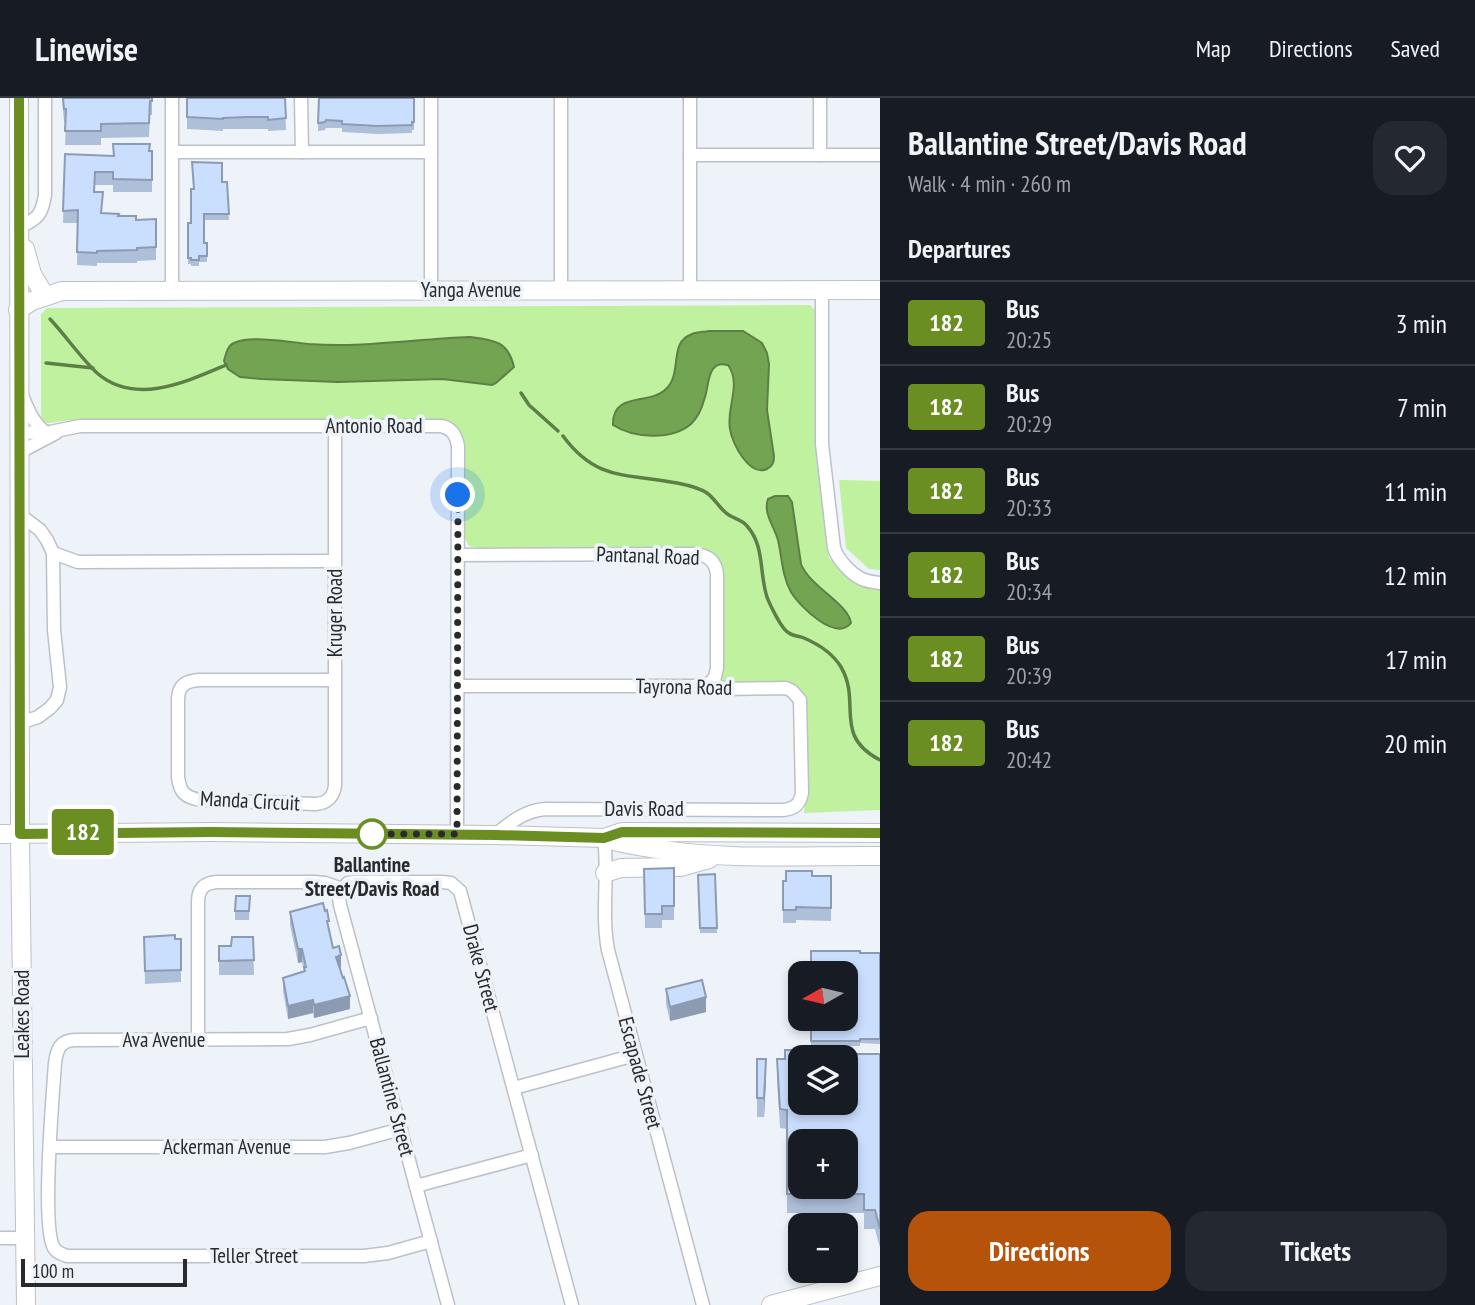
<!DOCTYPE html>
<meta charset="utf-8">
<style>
:root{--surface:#171b24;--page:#242831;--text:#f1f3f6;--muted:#9ea1a6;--line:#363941;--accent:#b45309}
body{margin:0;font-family:"PT Sans Narrow",sans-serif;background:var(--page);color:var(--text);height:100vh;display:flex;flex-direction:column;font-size:26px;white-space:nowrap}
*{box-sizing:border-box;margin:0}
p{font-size:23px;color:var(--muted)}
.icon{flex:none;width:38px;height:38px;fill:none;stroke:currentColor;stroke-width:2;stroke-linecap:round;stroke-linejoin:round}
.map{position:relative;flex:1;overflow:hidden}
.details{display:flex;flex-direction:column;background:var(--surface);width:595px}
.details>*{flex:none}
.badge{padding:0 14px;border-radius:5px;font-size:24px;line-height:46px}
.needle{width:46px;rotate:262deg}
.fabs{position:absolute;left:788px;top:863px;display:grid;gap:14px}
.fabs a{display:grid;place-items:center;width:70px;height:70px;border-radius:14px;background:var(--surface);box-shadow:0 4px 10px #0003;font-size:35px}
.scale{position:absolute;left:21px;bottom:18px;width:166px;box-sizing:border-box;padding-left:7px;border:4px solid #292a2d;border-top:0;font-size:19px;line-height:24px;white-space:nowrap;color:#292a2d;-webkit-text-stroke:5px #eef3fa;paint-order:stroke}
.you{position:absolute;width:35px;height:35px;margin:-18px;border:5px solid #fff;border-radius:50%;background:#1a73e8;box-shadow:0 0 0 10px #1a73e833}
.map>.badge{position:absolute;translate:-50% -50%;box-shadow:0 0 0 4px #fff}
h2{padding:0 28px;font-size:26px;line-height:63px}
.round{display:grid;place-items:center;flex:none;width:74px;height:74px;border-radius:21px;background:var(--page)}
.overview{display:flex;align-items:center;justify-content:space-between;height:119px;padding:0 28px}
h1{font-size:33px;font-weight:700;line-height:52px}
.primary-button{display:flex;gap:14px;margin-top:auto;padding:14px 28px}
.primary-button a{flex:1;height:80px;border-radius:21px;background:var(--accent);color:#fff;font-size:28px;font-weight:700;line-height:80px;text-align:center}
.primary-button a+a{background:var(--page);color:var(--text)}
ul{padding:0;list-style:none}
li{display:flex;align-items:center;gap:21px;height:84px;padding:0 28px;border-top:2px solid var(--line)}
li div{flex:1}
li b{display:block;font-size:26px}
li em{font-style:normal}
li .badge{min-width:77px;font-weight:700;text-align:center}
header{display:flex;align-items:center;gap:42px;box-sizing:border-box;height:98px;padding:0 35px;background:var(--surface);border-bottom:2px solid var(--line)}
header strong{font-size:33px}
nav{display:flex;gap:38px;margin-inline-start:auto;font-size:24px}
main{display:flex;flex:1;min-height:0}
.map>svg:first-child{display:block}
.green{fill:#bff19f}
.water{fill:#73a452;stroke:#5d7f47;stroke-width:2}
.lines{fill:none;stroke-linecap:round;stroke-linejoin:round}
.stream{stroke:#5d7f47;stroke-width:3.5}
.street-casing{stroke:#bcc1c9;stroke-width:15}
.secondary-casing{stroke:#bcc1c9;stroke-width:20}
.street{stroke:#fff;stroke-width:12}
.secondary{stroke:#fff;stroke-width:18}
.wall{fill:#aebfda}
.shaded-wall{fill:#8d9bb2}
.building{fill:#cadefe;stroke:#8d9bb2;stroke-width:2;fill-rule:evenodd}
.line-casing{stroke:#fff;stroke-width:16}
.line{stroke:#6b8e23;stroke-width:10}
.walk{stroke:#292a2d;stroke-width:7;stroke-dasharray:0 12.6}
.stop-dot{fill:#fff;stroke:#6b8e23;stroke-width:3.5}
.labels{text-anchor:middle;stroke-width:7;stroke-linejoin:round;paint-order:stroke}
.street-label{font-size:21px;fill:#292a2d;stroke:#eef3fa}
.stop-label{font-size:21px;font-weight:bold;fill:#292a2d;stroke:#eef3fa}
</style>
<header>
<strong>Linewise</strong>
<nav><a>Map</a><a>Directions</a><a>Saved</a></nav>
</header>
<main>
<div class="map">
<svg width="880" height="1207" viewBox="0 0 880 1207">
<rect width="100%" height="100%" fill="#eef3fa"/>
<!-- green -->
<g class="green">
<path d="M810 207 817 214 816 352 829 460 856 483 880 489V712L804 715 806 693 804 598 798 591 794 588 724 587 722 583 723 471C720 458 711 452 698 450H478L469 448 464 438V344C462 330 453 324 439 322H70L49 325H43L41 318V216L47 210Z"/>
<path d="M839 382 880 383V472L869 471 846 450Z"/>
</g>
<!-- water -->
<g class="water">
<path d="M709 233H743L762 245 767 255 769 266 767 312 774 358C774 364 773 368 767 371 749 379 732 345 730 331 726 310 742 286 728 267 722 266 717 265 713 271 707 279 708 293 704 302 702 310 697 320 691 326 671 343 633 340 613 327 612 293 649 308 666 291 683 275 668 244 692 236 697 234 704 234 709 233Z"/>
<path d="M470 239C494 242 508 243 514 269L496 285 492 287 442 281 338 284 261 281 240 279 228 271 224 263C226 256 227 248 234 245 249 237 291 244 309 246 363 250 416 241 470 239Z"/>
<path d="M775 398H788L792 404 801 466C810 489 848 505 851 525 836 544 800 509 791 494 782 478 782 459 778 442 774 428 763 415 768 401Z"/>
</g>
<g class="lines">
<!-- stream -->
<g class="stream">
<path d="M50 221C66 238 80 259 97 275 135 308 186 284 226 267"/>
<path d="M46 265 93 270"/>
<path d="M521 295 529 307 558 333"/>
<path d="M563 338C597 384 627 375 677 385 687 387 698 389 707 395 714 400 718 408 725 414 732 421 741 420 747 428 765 448 759 475 767 499 769 505 773 512 776 518 779 523 783 532 789 535 793 538 799 538 804 540 818 546 833 556 841 569 862 605 832 637 880 662"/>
</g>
<defs>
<g id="street">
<path d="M172 0V192"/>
<path d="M301 0 302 54"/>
<path d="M172 54H431"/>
<path d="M690 57H880"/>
<path d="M820 57V0"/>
<path d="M20 129C38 121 42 116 45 97V0"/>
<path d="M431 192V0"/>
<path d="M561 192V0"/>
<path d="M690 192V0"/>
<path d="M822 192V346L834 450C838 462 851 476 862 481 868 484 874 484 880 485"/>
<path d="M22 297C28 312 33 325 46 335"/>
<path d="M335 328V688C333 699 328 705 316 706L200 702C185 699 180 695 178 679V600C179 587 186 583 199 582H335"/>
<path d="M20 335 50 334 80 328H441C452 330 456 337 458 348L457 736"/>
<path d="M20 354 56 335"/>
<path d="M20 417 40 432 47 442 53 455 54 532 60 589 57 602 50 610 38 619 20 625"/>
<path d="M53 455 78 464 335 463"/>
<path d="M458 457 694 456C708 457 716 463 717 477V570L715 579 710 585"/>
<path d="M457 588H700L710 585 726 591 786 590 792 593 800 602 802 695C800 706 795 711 783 712L545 711C524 713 511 724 495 737"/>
<path d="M604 740C609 777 601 815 608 852L703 1207"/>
<path d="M342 791 348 785 354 784H442L451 785 460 793 572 1207"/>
<path d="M342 791 339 799 340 807 448 1207"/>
<path d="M371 920 310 937 288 941 76 942C60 942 57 951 55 965 53 996 41 1129 54 1150 57 1155 62 1156 67 1158H364L388 1155 431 1143"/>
<path d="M198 942V804C198 791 204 785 217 784H314L325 785 342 791"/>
<path d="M514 990 635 957"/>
<path d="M50 1049H325L349 1045 401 1031"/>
<path d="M416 1088 532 1057"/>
<path d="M0 1140H24"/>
</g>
<g id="secondary">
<path d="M19 0 20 736 26 1207"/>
<path d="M25 151 32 176 42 193"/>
<path d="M18 212 32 203 62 193 880 192"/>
<path d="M0 736 211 734 495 737 604 740C621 746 639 748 657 751 731 763 806 757 880 758"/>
<path d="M604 740 622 734 880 735"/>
<path d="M605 775 621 770 680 769 709 761"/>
<path d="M771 1207 880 1178"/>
</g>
</defs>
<!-- street casing -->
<use href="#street" class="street-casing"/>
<!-- secondary casing -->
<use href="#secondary" class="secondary-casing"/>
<!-- street -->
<use href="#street" class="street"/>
<!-- secondary -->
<use href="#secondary" class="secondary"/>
</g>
<!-- wall -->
<g class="wall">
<path d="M62 0H152V17H150L149 39 101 40V47H65L66 24H64Z"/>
<path d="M187 0H285L286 32 268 33V31H223V33L187 31Z"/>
<path d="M319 0H414V32H412V35L378 36 342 34V30H326L325 32 318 33Z"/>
<path d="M150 53H152V94H113V87H95V94L102 115 136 122 156 121V162L137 163V165H97V168L77 167 78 125H63L65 56 113 58Z"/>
<path d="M222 84H227L229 122H204V145H207V164H199V168H191V166H188V125H191L194 91Z"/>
<path d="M674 770V822H662V830H645L644 771Z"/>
<path d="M715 776 717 835H700L698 777Z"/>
<path d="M812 778H831V823L796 822V825H783V783Z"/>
<path d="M250 798 249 822H235V813Z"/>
<path d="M290 814 329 834 333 850 341 870 340 871 350 911 314 920 313 915 288 921 283 893V880L304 873 302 864 298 865 290 827Z"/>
<path d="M144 839 181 841V884L145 886Z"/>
<path d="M253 839 254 877H219V848H231Z"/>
<path d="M860 855H880V946L860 945V948H811V920Z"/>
<path d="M666 891 706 914 670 923 666 906Z"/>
<path d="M880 956V1150L875 1131H864V1115H787V1031L780 1030 777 980V961L798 977H852Z"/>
<path d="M757 961 766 980 764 1019H757Z"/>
</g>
<!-- shaded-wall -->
<g class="shaded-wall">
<path d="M298 851H302V864L298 865Z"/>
<path d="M341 857V870L336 872V859Z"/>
<path d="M350 898V911L314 920V907Z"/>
<path d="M706 899V914L670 923V909Z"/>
<path d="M313 902V915L288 921V908Z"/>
<path d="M766 961V980L764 1019V1000Z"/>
</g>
<!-- building -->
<g class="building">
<path d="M63 0H152V3H150L149 25 101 26V33H65L66 11H64Z"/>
<path d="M187 0H285L286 20 268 22V19H247L223 20V21L187 19Z"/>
<path d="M319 0H414V24H412V27L378 28 342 26V23L326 22 325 24 318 25Z"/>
<path d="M113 46H150L149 53H152V82L113 81V74H95L94 94H103L101 115 119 116 118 118H136V122L156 121V149L137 150V152L97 153V155L77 154 78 112 63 113 65 56 114 58Z"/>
<path d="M192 64 222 65V84H227L229 116H204V145H207V158H199V162H191V160H188V125H191V91H194Z"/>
<path d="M674 770V808H662V816H645L644 771Z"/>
<path d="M786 773H812V778H831V810L796 809V812H783V783H786Z"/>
<path d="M715 776 717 830H700L698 777Z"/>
<path d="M236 798H250L249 813H235Z"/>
<path d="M323 805 325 813 327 812 329 823H327L333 850 339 848 341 857 336 859 343 880 344 879 350 898 314 907 313 902 288 908 283 880 305 873 304 869H306L302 851H298L290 814Z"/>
<path d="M175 837V841H181V872L145 873 144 839Z"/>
<path d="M232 839H253L254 862 219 863V848H231Z"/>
<path d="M811 853H860V855H880V941H860V943H811V920H845V875H811Z"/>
<path d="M702 882 706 899 670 909 666 891Z"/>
<path d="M785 952H798L800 1004H845V977H852V956H880V1131L875 1112H864V1096H787V1012L780 1011 777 961H785ZM800 1043H845V1088H800Z"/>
<path d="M757 961H766L764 1000H757Z"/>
</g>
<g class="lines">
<defs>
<path id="line" d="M19 0 20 736 211 734 495 737 604 740 622 734 880 735"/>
</defs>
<!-- line casing -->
<use href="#line" class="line-casing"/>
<!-- line -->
<use href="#line" class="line"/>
<!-- walk -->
<path class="walk" d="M372 736H369H457L458 397"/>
</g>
<!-- markers -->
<circle class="stop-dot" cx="372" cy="736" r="14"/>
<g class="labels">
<!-- street labels -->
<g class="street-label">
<text x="471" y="199">Yanga Avenue</text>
<text x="374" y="335">Antonio Road</text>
<text transform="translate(648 458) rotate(2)" y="7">Pantanal Road</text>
<text transform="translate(335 515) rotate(-90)" y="7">Kruger Road</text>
<text transform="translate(684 589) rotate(1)" y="7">Tayrona Road</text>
<text transform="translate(250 703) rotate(3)" y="7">Manda Circuit</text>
<text x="644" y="718">Davis Road</text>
<text transform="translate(481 870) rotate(75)" y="7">Drake Street</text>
<text transform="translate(22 916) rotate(-90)" y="7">Leakes Road</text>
<text x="164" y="949">Ava Avenue</text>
<text transform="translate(640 975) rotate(75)" y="7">Escapade Street</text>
<text transform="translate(392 999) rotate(75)" y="7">Ballantine Street</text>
<text x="227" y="1056">Ackerman Avenue</text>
<text x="254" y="1165">Teller Street</text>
</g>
<!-- stop labels -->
<g class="stop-label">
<text x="372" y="774">Ballantine<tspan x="372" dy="24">Street/Davis Road</tspan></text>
</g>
</g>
</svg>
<div class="fabs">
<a><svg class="needle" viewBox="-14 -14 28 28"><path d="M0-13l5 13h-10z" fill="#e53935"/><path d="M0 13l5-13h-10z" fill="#9ea1a6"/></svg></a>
<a><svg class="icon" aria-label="layers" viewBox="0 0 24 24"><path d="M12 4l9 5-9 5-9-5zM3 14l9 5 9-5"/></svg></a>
<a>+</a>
<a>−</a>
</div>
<div class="scale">100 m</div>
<div class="you" style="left:458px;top:397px"></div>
<b class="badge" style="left:83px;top:734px;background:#6b8e23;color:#fff">182</b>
</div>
<section class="details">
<div class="overview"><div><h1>Ballantine Street/Davis Road</h1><p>Walk · 4 min · 260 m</p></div><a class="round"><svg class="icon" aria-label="heart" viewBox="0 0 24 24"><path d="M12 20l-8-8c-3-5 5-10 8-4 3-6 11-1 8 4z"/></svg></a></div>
<h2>Departures</h2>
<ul>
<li><span class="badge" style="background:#6b8e23;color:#fff">182</span><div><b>Bus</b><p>20:25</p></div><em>3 min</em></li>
<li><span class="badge" style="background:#6b8e23;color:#fff">182</span><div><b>Bus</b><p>20:29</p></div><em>7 min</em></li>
<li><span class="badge" style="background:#6b8e23;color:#fff">182</span><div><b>Bus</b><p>20:33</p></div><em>11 min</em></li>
<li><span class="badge" style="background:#6b8e23;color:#fff">182</span><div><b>Bus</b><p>20:34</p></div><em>12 min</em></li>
<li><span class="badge" style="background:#6b8e23;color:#fff">182</span><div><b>Bus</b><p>20:39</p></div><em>17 min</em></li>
<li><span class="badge" style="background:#6b8e23;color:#fff">182</span><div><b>Bus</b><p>20:42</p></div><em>20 min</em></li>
</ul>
<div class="primary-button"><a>Directions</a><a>Tickets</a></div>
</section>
</main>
